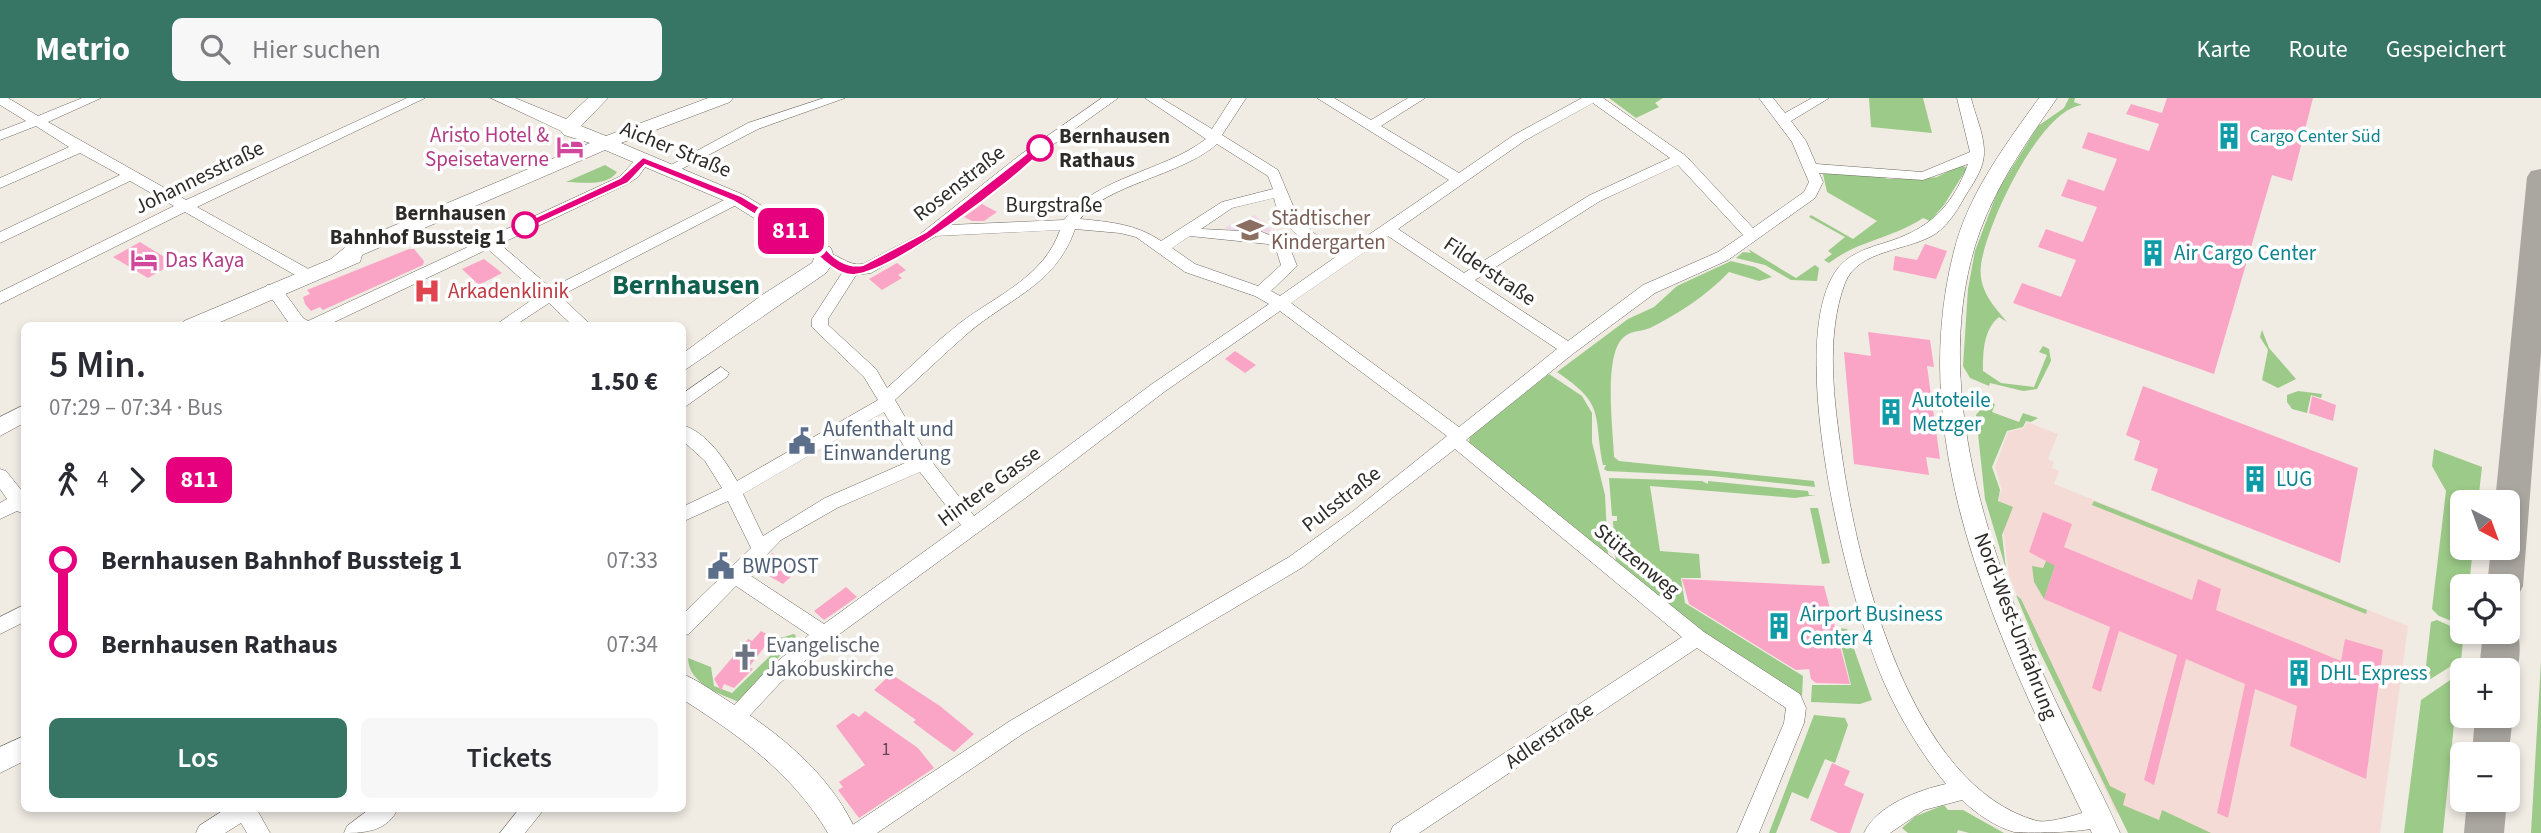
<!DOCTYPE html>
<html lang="de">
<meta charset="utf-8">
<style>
:root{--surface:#fff;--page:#f7f7f7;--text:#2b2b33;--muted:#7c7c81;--accent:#377664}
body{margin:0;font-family:"Source Sans 3",sans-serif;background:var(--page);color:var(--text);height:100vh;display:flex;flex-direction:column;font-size:26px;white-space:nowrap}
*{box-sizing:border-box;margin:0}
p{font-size:23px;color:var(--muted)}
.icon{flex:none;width:38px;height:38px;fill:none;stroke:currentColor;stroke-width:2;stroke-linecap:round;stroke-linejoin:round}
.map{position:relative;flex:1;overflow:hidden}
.panel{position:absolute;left:21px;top:224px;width:665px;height:490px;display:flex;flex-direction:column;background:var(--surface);border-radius:10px;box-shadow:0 4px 10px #0003}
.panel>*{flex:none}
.badge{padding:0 14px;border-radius:10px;font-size:24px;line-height:46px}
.needle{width:46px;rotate:139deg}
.fabs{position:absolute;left:2450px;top:392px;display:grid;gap:14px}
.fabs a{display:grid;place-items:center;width:70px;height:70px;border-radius:10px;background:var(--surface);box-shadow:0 4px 10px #0003;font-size:35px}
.map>.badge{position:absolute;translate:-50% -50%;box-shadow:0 0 0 4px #fff}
.legs{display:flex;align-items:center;gap:10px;height:77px;padding:0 28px;font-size:23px}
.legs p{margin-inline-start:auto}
.summary{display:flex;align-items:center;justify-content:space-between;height:119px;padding:0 28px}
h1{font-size:38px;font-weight:600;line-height:52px}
.cta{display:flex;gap:14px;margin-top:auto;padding:14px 28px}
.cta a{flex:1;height:80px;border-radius:10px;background:var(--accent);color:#fff;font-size:28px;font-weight:600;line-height:80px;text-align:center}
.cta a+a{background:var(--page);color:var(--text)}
ul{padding:0 28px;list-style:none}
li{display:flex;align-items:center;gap:24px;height:84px;font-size:26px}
li i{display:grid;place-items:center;width:10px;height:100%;margin:0 9px;background:currentColor}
li i::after{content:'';width:18px;height:18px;margin:-9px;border:5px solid;border-radius:50%;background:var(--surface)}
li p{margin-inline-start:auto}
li:first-child i{background:linear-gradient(#0000 50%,currentColor 0)}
li:last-child i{background:linear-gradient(currentColor 50%,#0000 0)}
header{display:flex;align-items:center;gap:42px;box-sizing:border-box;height:98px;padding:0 35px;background:var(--accent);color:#fff}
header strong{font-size:33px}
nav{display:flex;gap:38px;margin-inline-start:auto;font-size:24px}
.search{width:490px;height:63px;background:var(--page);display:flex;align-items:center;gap:18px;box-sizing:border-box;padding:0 24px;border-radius:10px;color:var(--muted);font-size:26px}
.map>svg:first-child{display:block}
.industrial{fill:#f5dbd6}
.education{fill:#f0dae8}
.green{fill:#9cca88}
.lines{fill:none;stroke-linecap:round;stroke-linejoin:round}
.taxiway{fill:#aaa6a0;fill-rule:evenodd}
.building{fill:#fba5c6}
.minor-casing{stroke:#6e6962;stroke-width:1}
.major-casing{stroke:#6e6962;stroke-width:1}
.minor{fill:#fff;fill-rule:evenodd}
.major{fill:#fff;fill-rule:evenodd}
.line-1{fill:#e6007e;stroke:#fff;stroke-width:2}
.stop-1-dot{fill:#fff;stroke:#e6007e;stroke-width:3.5}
.labels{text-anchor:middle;stroke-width:7;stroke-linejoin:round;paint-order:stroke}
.far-culture-label{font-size:18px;fill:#0d838f;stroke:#fff;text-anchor:start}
.number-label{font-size:18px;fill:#604a50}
.hotel-label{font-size:21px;fill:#b23c85;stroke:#fff;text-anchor:end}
.stop-label{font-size:21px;font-weight:bold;fill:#2d2b28;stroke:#fff;text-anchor:start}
.street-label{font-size:21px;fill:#2d2b28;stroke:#fff}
.education-label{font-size:21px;fill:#785e54;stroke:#fff;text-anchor:start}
.culture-label{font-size:21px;fill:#0d838f;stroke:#fff;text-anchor:start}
.health-label{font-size:21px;fill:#be3a42;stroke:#fff;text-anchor:start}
.service-label{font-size:21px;fill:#4e5e75;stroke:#fff;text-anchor:start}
.worship-label{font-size:21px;fill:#5b616d;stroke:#fff;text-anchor:start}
.district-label{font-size:28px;font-weight:bold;fill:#0f604e;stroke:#fff}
</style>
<header>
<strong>Metrio</strong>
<div class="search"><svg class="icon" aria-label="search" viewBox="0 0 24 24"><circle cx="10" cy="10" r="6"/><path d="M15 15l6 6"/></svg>Hier suchen</div>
<nav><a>Karte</a><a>Route</a><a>Gespeichert</a></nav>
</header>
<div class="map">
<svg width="2541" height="735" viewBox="0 0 2541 735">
<rect width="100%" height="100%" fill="#f0ebe3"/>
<!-- industrial -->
<path class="industrial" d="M2027 324 2058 336 2048 361 2054 364 2052 370 2059 373 2054 386 2408 528 2380 735H2197L2116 715 2039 551 2009 477 1999 398 2002 392 1995 369 2008 334 2024 330Z"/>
<!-- education -->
<path class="education" d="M1255 117 1280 140 1233 135 1225 129Z"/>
<!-- green -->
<g class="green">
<path d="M1609 0H1663L1655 5 1659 9 1636 20Z"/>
<path d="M1869 0H1923L1932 35 1871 29Z"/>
<path d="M2069 0H2075L2074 4 2082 7C2039 12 1986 128 1981 167 1978 192 1993 207 2007 224L1999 219C1983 232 1983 255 1983 273L2001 285 2034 289 2047 257 2039 254 2043 248 2049 251 2051 263 2037 291 2023 293 1990 285 1989 288 1970 280 1963 268 1968 191 1975 153 1998 92 2038 28 2064 10Z"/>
<path d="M605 67 617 74C607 89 582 84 566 84Z"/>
<path d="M1961 67 1967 70 1944 107 1930 123 1923 120C1893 140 1857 143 1829 165L1824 162 1832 156 1828 153 1845 139 1809 119 1811 117 1853 141 1877 123 1827 94 1823 76H1869L1888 81H1921L1937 79Z"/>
<path d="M1748 151 1796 180 1815 167 1819 170 1817 183 1791 182 1765 167 1736 160 1743 154 1751 155Z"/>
<path d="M1731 163 1755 169 1772 179 1759 183 1729 174C1707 197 1678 216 1650 230 1640 234 1629 232 1621 242 1604 263 1613 332 1614 359L1619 363 1814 383 1815 389 1712 378 1607 373 1604 371 1606 367H1603C1593 315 1606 307 1557 274L1628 221 1654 209 1677 188Z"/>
<path d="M2262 232 2269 250 2296 281 2278 290 2262 282 2268 252 2260 239Z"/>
<path d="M1549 276 1582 298 1592 315V344L1605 397 1608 457 1469 344 1470 338Z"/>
<path d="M2298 293 2322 296 2321 300 2311 297 2307 315 2292 311 2287 304V297Z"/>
<path d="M1990 304 1995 306 1992 314 2019 324 2023 315 2038 320 2031 324 2026 323 2023 329 2007 333 1992 369 2000 392 1998 403 2013 409 2002 437 2006 471 1985 401 1976 317 1980 312 1986 313Z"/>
<path d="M2434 351 2482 369 2478 404H2462V450H2473L2469 488H2462V527L2439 518 2432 511 2446 393 2432 368Z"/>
<path d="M1609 380 1702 383 1708 386V383L1808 393 1809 397H1816L1795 400 1650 388 1660 453 1699 456 1701 480H1681L1685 505 1803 578 1802 598 1752 573 1616 467 1613 423H1617V418H1612Z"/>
<path d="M2094 403 2367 512 2366 516 2092 407Z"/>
<path d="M1810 410H1818L1830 465 1822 466Z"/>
<path d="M2047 461 2056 465 2044 501 2034 484 2032 468 2043 470Z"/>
<path d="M2016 497 2021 501 2110 688 2126 696 2123 707 2159 722 2162 712 2211 735H2128L2038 550Z"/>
<path d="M2437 522 2464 534 2461 562 2424 585 2431 524Z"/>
<path d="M1837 530 1847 531 1872 602 1860 606 1811 604 1812 587H1851Z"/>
<path d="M794 536 796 538 741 605C721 596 689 587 688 560L711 569 714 588 732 595 769 559 777 541Z"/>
<path d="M2541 563V735H2531Z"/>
<path d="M2459 576 2443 735H2404L2421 602Z"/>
<path d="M1814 617 1845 620 1848 627 1835 665 1825 661 1808 701 1792 694 1776 735H1769Z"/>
<path d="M1944 707 1948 712H1963L2004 735H1969L1958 732 1957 735H1908L1902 730 1916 718Z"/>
</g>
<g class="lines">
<!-- taxiway -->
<g class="taxiway">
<path d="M2541 71V255L2523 488 2518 498 2508 502V488H2487L2491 450H2508V404H2495L2527 79 2531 73Z"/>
<path d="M2508 521 2514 523C2522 539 2523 574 2508 584V572H2479L2483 534H2508Z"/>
<path d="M2508 607 2513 618 2508 662V656H2472L2475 618H2508Z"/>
<path d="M2467 702H2507L2504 735H2464Z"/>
</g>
</g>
<!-- building -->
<g class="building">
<path d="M2167 0H2313L2292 83 2272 77 2214 276 2013 205 2022 185 2061 199 2076 162 2038 149 2046 131 2083 144 2097 109 2061 98 2068 81 2104 93 2117 61 2082 50 2088 34 2149 53 2159 26 2126 16 2131 6 2162 15Z"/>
<path d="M982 106 997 114 984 123H972L964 119Z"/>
<path d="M140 144 174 165 148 180 113 159Z"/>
<path d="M1925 146 1947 153 1936 181 1893 172 1895 158 1917 162Z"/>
<path d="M409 151H414L424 163 423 167 323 212 320 209 311 213 305 206 303 199 310 196 307 192Z"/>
<path d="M484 161 502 175 479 187 462 171Z"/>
<path d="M897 165 906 172 898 177 902 180 882 192 869 181Z"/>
<path d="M1868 234 1930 242 1934 269 1927 268 1940 361 1926 359 1929 377 1854 366 1844 254 1871 258Z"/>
<path d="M1235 253 1256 267 1245 275 1225 261Z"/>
<path d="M2143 288 2358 370 2340 465 2151 392 2158 371 2134 362 2140 343 2126 337Z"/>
<path d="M2312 298 2336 307 2333 323 2309 315Z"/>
<path d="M2043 414 2072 426 2064 449 2192 502 2198 481 2221 491 2216 512 2341 563 2345 541 2383 552 2366 681 2290 648 2297 608 2255 591 2228 720 2217 715 2245 586 2186 561 2154 687 2144 682 2177 557 2119 533 2101 594 2092 590 2110 529 2044 501 2055 468 2029 454Z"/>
<path d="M772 455 799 471 783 486 757 471Z"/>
<path d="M1682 481 1824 488 1850 586 1816 585 1811 581 1809 571 1796 572 1689 506Z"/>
<path d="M846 489 857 499 824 522 814 513Z"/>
<path d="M761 533 772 539 749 569 753 571 734 590 724 586 721 593 714 581 748 541 752 543Z"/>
<path d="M891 576 940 608 974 636 954 654 933 639 913 624 916 622 874 592Z"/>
<path d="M865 613 918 650 934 670 859 720 838 692 843 689 839 684 865 667 836 628 853 615 859 619Z"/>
<path d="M1832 665 1850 673 1844 687 1864 696 1850 735H1838L1810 722Z"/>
</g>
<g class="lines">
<defs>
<g id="minor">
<path d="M0 0H8L38 18 82 0H101L48 24 186 102 407 0H425L197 109 312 173 315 177 312 181H302L185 114 0 206V194L174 108 130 83 0 145V134L120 77 80 55 0 90V80L69 49 36 28 0 42V33L26 23 0 7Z"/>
<path d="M824 0H845L758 31 672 76H662L660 73 748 25Z"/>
<path d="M1102 0H1118L1030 63 949 127 1064 122C1097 78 1163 74 1206 41L1145 0H1161L1212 31 1232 0H1246L1222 37 1278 72 1299 122 1315 136 1348 151 1449 82 1317 0H1334L1371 22 1408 0H1425L1381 28 1459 75 1514 37 1582 0H1603L1686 58 1753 130 1804 94 1809 84 1792 44 1759 0H1773L1785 15 1812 0H1829L1791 23 1806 43 1816 66 1922 74 1970 54 1957 0H1971C1975 17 1983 33 1984 51 1985 68 1976 81 1967 95 1959 109 1950 126 1935 136 1909 153 1858 151 1845 185 1825 238 1834 304 1842 358 1858 471 1910 688 2037 723 2050 726 2085 714 2099 710L2107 713 2110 720 2107 727C2086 735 2035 735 2014 734 1994 728 1977 716 1962 702L1924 712 1890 735H1864C1877 707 1919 692 1946 686 1921 655 1899 619 1883 582 1849 503 1782 242 1838 170 1849 156 1868 150 1884 145 1928 132 1952 110 1968 66L1923 82 1819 75 1823 84 1815 100 1728 162 1655 195 1574 255 1466 342 1704 534 1800 596 1806 610 1804 625 1759 735H1737L1784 625 1786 610 1697 550 1419 735H1390L1393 728 1682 539 1455 351 1303 469 1024 635 877 735H848L851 728 1010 623 1289 459 1352 414 1447 338 1280 213 1164 294 1028 398 815 554 780 585 742 626 735 629 728 626 725 620 728 614 766 573 809 537 736 488 689 536 682 538V517L751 450 728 403 682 424V409L722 390 705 363 682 342V327C707 334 725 362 737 383L878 302 864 279 812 229V221L842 175 820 163 817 159 820 155C836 152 846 169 863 166L919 137 1020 57ZM1593 5 1670 60 1590 97 1464 175 1398 131 1524 43ZM1217 46 1268 78 1273 91 1222 104 1161 143C1136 126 1110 124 1080 121 1106 86 1181 78 1217 46ZM1678 67 1743 137 1718 154 1643 187 1568 243 1475 182 1600 103ZM1274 100C1281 133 1309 146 1337 158L1280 198 1271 193 1297 168 1288 145 1262 134 1201 131 1232 110ZM1075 131 1120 135 1136 139 1185 174 1255 198 1269 206 1152 286 974 418 929 360 895 302C919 280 943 257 968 235 1009 200 1056 187 1075 131ZM1060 132C1044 179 997 197 960 225 934 245 911 269 887 290L876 271 828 227V221L856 177 871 175 936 138ZM1190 138 1268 146 1276 151 1281 167 1258 188 1195 166 1172 150ZM1388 138 1557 251 1459 329 1291 205ZM884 314 912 362 825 400 763 438 743 396ZM920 374 961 427 824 526 748 476 781 442 837 410Z"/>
<path d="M643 58 650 62 638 79 629 85 500 146 551 190 732 98H742V104L560 198 592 228H573L549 205 514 228H494L539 197 488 151 326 228H291L265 191 267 187H279L303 220 308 223 619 79C627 73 634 60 643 58Z"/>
<path d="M721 269 729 275 727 279 682 311V296Z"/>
<path d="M0 371 6 373 22 393 24 392V416L17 413 0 421V405L7 401 0 391Z"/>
<path d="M24 507V524L0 536V519Z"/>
<path d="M227 710H256L270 735H247L241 725 225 735H196L199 728Z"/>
<path d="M371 710H398C388 733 366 735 344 735L347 728Z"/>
<path d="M520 710H545L525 735H500Z"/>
</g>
<g id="major">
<path d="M491 0H515L566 21 588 0H608L581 28 606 38 708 0H733L730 4 621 45 744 97 831 150 835 162 826 175 682 274V256L762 197 812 165 815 158 730 105 605 52 362 157 360 164 211 228H181L184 223 331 161 348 147 590 45 564 37 561 33Z"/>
<path d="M2039 0H2057C2028 42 1998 84 1980 133 1926 283 1991 465 2055 602 2076 647 2100 690 2120 735H2092C2006 557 1902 355 1954 153 1968 96 2006 46 2039 0Z"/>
<path d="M24 307V325L0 338V319Z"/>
<path d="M682 576C698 582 711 592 725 601 779 635 830 675 857 735H828C792 675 740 638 682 601Z"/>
<path d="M24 638V663L0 675V649Z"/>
</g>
</defs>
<!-- minor casing -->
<use href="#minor" class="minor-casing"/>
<!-- major casing -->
<use href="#major" class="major-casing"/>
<!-- minor -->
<use href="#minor" class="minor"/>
<!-- major -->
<use href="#major" class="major"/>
</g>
<!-- line-1 -->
<path class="line-1" d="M1036 48 1045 50C1016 82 895 173 854 177 840 178 822 163 814 153L733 103 645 67 628 85 529 130 519 127 620 80 643 59 741 98 823 147C832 160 847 170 863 167L926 134Z"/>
<!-- icons -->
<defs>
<symbol id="building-bare" viewBox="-9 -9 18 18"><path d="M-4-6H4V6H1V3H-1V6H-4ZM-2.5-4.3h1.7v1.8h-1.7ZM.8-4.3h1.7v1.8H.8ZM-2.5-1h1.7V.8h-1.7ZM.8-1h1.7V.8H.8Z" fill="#0f9aa8" stroke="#fff" stroke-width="2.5" paint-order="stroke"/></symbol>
<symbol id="hotel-bare" viewBox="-9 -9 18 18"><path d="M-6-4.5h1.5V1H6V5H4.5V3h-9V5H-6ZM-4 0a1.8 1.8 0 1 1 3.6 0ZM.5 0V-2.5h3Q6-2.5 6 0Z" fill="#d1479c" stroke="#fff" stroke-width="2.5" paint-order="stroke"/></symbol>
<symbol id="school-bare" viewBox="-9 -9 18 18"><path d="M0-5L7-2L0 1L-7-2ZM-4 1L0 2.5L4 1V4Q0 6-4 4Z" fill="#8d6e63" stroke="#fff" stroke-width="2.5" paint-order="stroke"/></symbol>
<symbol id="hospital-bare" viewBox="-9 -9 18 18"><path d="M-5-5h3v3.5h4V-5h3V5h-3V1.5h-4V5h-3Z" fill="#e0444e" stroke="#fff" stroke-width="2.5" paint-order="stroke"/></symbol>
<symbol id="civic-bare" viewBox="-9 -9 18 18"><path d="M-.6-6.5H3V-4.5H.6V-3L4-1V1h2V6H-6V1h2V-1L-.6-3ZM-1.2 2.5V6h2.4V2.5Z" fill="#5c6f8a" stroke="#fff" stroke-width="2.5" paint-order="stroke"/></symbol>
<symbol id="church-bare" viewBox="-9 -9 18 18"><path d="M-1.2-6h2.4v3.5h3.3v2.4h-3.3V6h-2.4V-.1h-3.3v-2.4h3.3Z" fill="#6b7280" stroke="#fff" stroke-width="2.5" paint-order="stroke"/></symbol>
</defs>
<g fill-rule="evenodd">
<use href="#building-bare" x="2210" y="19" width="38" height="38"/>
<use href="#hotel-bare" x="551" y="30" width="38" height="38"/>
<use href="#school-bare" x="1231" y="113" width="38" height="38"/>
<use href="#building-bare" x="2134" y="136" width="38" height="38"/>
<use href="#hotel-bare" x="125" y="143" width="38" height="38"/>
<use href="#hospital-bare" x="408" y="174" width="38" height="38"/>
<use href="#building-bare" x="1872" y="295" width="38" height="38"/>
<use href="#civic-bare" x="783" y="324" width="38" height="38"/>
<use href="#building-bare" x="2236" y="362" width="38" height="38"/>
<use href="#civic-bare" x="702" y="449" width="38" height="38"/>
<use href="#building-bare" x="1760" y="509" width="38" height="38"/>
<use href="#church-bare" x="726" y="540" width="38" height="38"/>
<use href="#building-bare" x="2280" y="556" width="38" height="38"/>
</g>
<!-- markers -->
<g class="stop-1-dot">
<circle cx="1040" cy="50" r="12"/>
<circle cx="525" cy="127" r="12"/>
</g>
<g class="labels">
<!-- far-culture labels -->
<g class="far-culture-label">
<text x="2250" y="44">Cargo Center Süd</text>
</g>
<!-- number labels -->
<g class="number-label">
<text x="886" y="657">1</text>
</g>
<!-- hotel labels -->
<g class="hotel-label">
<text x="549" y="44">Aristo Hotel &amp;<tspan x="549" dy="24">Speisetaverne</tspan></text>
<text x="165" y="169" text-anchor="start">Das Kaya</text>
</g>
<!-- stop labels -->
<g class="stop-label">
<text x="1059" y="45">Bernhausen<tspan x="1059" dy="24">Rathaus</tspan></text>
<text x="506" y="122" text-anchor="end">Bernhausen<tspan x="506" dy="24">Bahnhof Bussteig 1</tspan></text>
</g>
<!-- street labels -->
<g class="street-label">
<text transform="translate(676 51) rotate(22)" y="7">Aicher Straße</text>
<text transform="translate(199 79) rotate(-26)" y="7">Johannesstraße</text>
<text transform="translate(959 85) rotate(-38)" y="7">Rosenstraße</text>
<text x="1054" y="114">Burgstraße</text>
<text transform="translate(1490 173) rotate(34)" y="7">Filderstraße</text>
<text transform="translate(989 388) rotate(-36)" y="7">Hintere Gasse</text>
<text transform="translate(1341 401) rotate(-38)" y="7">Pulsstraße</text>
<text transform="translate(1637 462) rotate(39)" y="7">Stützenweg</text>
<text transform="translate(2016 528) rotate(69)" y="7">Nord-West-Umfahrung</text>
<text transform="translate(1549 637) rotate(-34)" y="7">Adlerstraße</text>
</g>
<!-- education labels -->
<g class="education-label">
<text x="1271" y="127">Städtischer<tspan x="1271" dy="24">Kindergarten</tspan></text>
</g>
<!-- culture labels -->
<g class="culture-label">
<text x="2174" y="162">Air Cargo Center</text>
<text x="1912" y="309">Autoteile<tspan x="1912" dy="24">Metzger</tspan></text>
<text x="2276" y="388">LUG</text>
<text x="1800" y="523">Airport Business<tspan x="1800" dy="24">Center 4</tspan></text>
<text x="2320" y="582">DHL Express</text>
</g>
<!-- health labels -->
<g class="health-label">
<text x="448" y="200">Arkadenklinik</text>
</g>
<!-- service labels -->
<g class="service-label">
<text x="823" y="338">Aufenthalt und<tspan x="823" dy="24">Einwanderung</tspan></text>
<text x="742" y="475">BWPOST</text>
</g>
<!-- worship labels -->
<g class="worship-label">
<text x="766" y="554">Evangelische<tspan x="766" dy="24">Jakobuskirche</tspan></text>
</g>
<!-- district labels -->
<g class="district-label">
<text x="686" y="196">Bernhausen</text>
</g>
</g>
</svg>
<div class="fabs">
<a><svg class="needle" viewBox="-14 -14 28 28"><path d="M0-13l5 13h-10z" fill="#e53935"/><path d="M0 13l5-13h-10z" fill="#7c7c81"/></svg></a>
<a><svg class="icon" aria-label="locate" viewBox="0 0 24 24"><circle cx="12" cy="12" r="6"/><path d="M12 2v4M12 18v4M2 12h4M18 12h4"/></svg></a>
<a>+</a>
<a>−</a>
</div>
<b class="badge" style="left:791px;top:133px;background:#e6007e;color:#fff">811</b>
<section class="panel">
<div class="summary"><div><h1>5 Min.</h1><p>07:29 – 07:34 · Bus</p></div><b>1.50 €</b></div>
<div class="legs"><svg class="icon" aria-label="walk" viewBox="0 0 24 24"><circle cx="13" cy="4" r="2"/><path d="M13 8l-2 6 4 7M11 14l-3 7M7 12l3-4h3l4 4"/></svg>4<svg class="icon" aria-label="forward" viewBox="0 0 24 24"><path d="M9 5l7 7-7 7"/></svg><b class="badge" style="background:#e6007e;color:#fff">811</b></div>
<ul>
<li><i style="color:#e6007e"></i><b>Bernhausen Bahnhof Bussteig 1</b><p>07:33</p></li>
<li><i style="color:#e6007e"></i><b>Bernhausen Rathaus</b><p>07:34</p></li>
</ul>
<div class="cta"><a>Los</a><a>Tickets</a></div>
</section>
</div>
